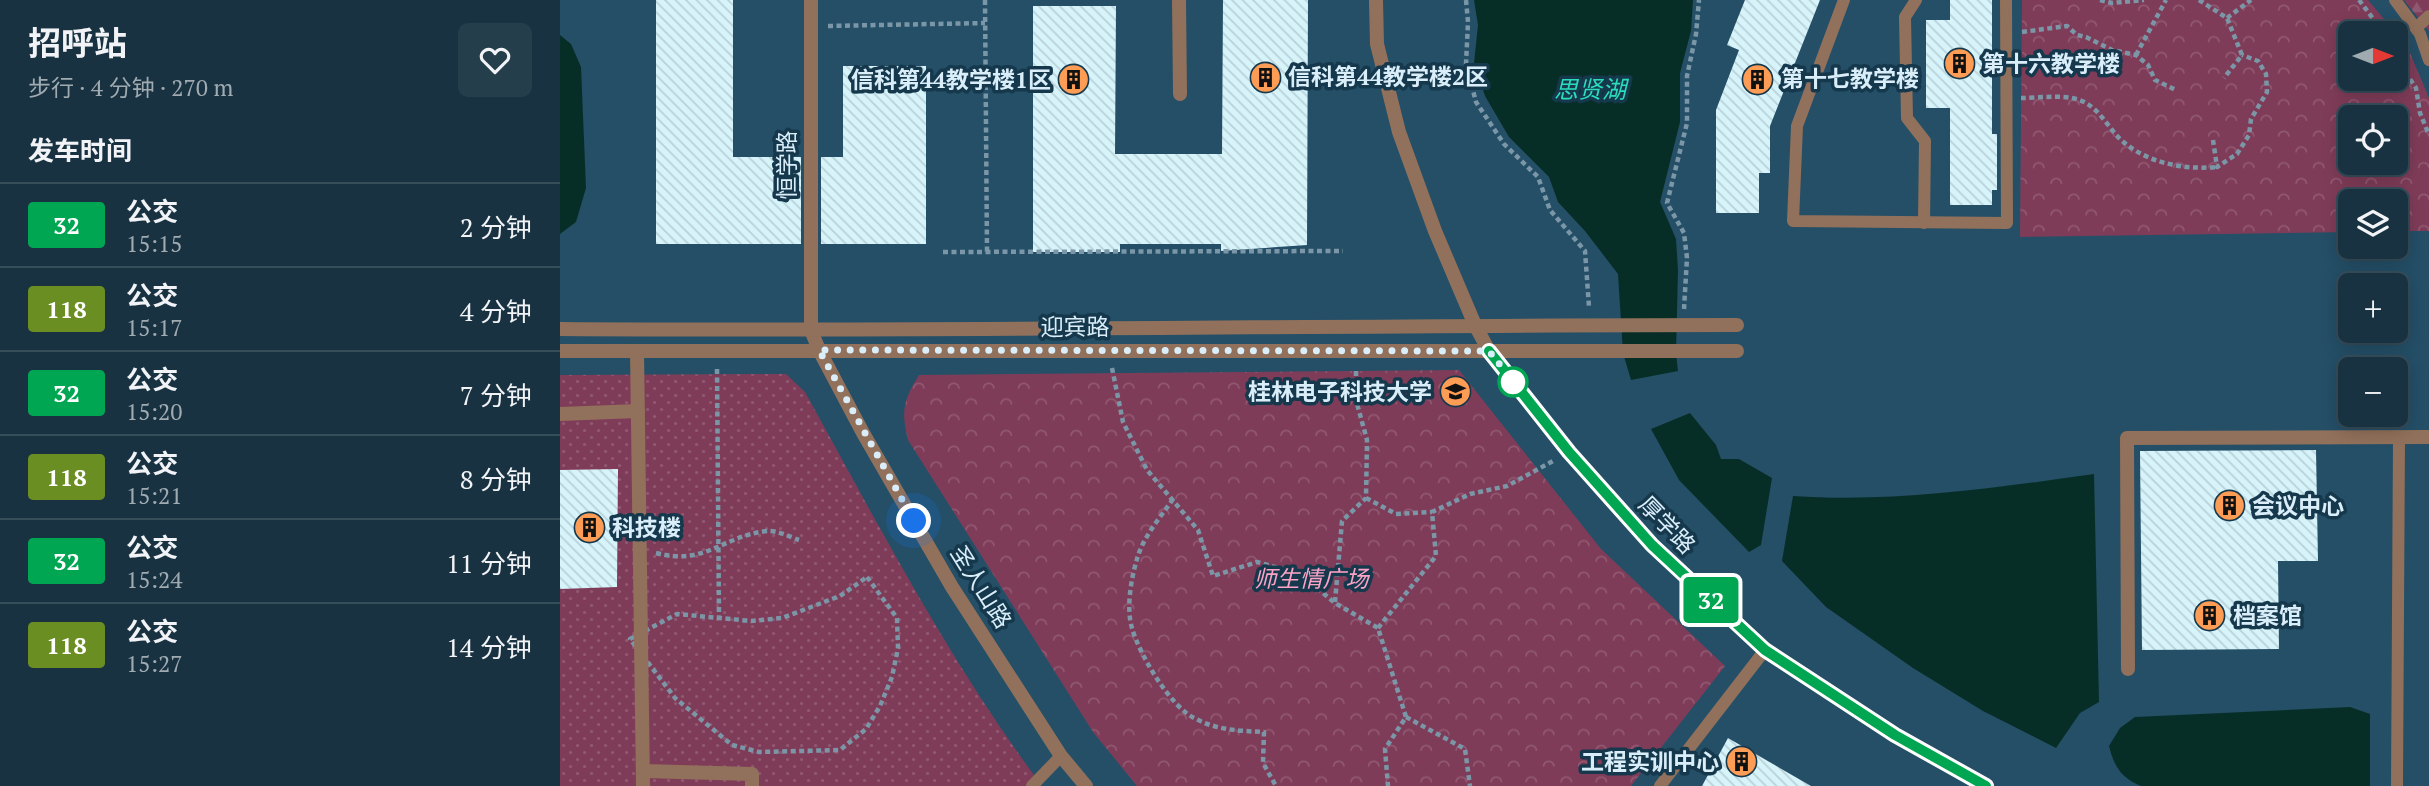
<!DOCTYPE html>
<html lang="zh">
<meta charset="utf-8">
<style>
:root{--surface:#183241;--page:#253e4c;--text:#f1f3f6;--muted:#9faab1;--line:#364d5a}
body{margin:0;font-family:"PT Serif","Noto Sans SC",serif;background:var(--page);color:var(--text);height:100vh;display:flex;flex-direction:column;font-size:26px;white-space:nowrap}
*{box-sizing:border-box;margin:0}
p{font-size:23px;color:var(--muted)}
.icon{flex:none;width:38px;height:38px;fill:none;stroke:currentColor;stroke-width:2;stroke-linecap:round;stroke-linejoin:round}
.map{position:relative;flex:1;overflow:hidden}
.drawer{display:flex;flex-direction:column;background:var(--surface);width:560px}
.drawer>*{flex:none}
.badge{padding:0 14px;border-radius:5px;font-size:24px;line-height:46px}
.needle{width:46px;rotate:90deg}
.controls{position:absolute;left:1778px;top:21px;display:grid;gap:14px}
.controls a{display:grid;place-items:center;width:70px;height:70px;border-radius:10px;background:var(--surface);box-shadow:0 4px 18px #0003,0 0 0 2px var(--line);font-size:35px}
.you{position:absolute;width:35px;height:35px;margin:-18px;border:5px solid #fff;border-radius:50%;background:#1a73e8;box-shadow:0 0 0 10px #1a73e833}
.map>.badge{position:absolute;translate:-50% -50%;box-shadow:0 0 0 4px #fff}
h2{padding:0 28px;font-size:26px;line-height:63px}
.round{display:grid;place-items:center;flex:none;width:74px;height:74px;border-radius:10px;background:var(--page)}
.summary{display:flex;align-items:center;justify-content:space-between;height:119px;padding:0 28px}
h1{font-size:33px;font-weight:700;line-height:52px}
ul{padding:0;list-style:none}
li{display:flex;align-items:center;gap:21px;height:84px;padding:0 28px;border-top:2px solid var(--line)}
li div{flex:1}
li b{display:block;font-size:26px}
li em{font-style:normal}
li .badge{min-width:77px;font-weight:700;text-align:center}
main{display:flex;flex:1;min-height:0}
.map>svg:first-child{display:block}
.built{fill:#244f67;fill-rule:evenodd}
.grass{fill:url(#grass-dots)}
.forest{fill:url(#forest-firs)}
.park{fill:url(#park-crowns);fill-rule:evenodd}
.water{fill:#072e26}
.building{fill:url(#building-back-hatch)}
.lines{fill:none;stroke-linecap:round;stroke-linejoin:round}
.path{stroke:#7b97a7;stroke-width:4.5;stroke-dasharray:5 3.5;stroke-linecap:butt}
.service{stroke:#91715b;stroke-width:12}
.minor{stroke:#91715b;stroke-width:14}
.line-casing{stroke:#fff;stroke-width:16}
.line{stroke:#00a651;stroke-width:10}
.walk{stroke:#daeefa;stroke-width:7;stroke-dasharray:0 12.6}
.stop-dot{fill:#fff;stroke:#00a651;stroke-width:3.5}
.labels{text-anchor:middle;stroke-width:7;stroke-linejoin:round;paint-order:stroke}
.poi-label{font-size:23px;font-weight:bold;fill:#daeefa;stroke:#15384c;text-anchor:start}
.street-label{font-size:23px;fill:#daeefa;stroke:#15384c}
.park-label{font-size:23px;font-style:italic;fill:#fea3c6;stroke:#15384c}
.water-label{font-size:24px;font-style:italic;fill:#2adcba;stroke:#15384c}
</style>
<main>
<section class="drawer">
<div class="summary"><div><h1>招呼站</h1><p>步行 · 4 分钟 · 270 m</p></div><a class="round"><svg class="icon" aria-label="heart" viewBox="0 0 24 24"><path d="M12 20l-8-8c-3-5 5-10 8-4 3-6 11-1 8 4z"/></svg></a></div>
<h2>发车时间</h2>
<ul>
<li><span class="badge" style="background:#00a651;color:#fff">32</span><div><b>公交</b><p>15:15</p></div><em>2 分钟</em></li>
<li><span class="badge" style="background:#6b8e23;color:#fff">118</span><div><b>公交</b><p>15:17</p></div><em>4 分钟</em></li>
<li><span class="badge" style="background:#00a651;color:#fff">32</span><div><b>公交</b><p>15:20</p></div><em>7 分钟</em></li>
<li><span class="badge" style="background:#6b8e23;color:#fff">118</span><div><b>公交</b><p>15:21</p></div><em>8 分钟</em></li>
<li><span class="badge" style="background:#00a651;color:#fff">32</span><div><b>公交</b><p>15:24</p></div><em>11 分钟</em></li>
<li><span class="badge" style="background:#6b8e23;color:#fff">118</span><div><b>公交</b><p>15:27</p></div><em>14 分钟</em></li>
</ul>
</section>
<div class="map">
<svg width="1869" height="786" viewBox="0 0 1869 786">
<defs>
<pattern id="grass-dots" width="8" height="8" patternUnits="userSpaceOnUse" patternTransform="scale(1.75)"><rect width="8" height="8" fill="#7f3c58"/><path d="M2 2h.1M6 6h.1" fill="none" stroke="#915871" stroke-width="1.8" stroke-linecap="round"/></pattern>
<pattern id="forest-firs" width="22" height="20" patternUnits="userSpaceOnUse" patternTransform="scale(1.75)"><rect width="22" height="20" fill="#7f3c58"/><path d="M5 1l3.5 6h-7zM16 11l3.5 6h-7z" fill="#915871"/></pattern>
<pattern id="park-crowns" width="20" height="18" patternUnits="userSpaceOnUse" patternTransform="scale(1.75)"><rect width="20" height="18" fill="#7f3c58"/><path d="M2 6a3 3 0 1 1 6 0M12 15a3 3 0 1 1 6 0" fill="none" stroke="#915871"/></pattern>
<pattern id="building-back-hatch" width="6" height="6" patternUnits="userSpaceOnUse" patternTransform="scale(1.75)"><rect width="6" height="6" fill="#d7f4fb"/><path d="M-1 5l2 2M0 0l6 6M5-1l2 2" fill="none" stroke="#b9d1d8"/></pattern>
</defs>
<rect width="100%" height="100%" fill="#204357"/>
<!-- built -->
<path class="built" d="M0 0H1869V786H0ZM1790 33H1836V79H1790ZM1790 117H1836V163H1790ZM1790 201H1836V247H1790ZM1790 285H1836V331H1790ZM1790 369H1836V415H1790Z"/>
<!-- grass -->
<path class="grass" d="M226 374 245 392C319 526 390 663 482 786H0V375Z"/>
<!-- forest -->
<path class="forest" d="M1844 0H1869V31Z"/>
<!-- park -->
<g class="park">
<path d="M1462 0H1808L1847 46 1869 98V231H1836V201H1790V232L1460 237ZM1790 33H1836V79H1790ZM1790 117H1836V163H1790Z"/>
<path d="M899 370 1041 549 1165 666 1071 786H577L533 732 348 440C341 411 343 401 359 375Z"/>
</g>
<!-- water -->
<g class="water">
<path d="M914 0H1133L1131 31 1120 73V122L1100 202 1116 239 1118 270 1116 353 1118 371 1071 380 1063 353 1058 274 1025 231 998 202 989 177 949 137 925 96 914 63 918 25Z"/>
<path d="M0 35 11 44 21 67 26 188 16 222 0 234Z"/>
<path d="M1130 413 1156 445 1161 459H1179L1212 478 1201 545 1189 552 1119 480 1091 429Z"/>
<path d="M1534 474 1539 702 1520 713 1496 748 1423 711 1353 668 1266 607 1222 561 1233 496C1333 503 1435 488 1534 474Z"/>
<path d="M1790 707 1810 714V786H1581C1561 778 1554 766 1549 746L1560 728 1575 717Z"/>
</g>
<!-- building -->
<g class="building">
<path d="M96 0H173V157H241V244H96Z"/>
<path d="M663 0H748L747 245 661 251V244H560V252H473V6H556L555 154H662Z"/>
<path d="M1185 0H1260L1210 126V173H1199V213H1156V110L1179 50 1167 45Z"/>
<path d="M1390 0H1432V134H1437V190H1432V205H1390V108H1366V20H1390Z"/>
<path d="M283 66H366V244H261V157H283Z"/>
<path d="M1756 450 1758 561H1718L1719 649 1582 650 1580 451Z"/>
<path d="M58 469 57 587 0 589V470Z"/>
<path d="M1168 738 1251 786H1142Z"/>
</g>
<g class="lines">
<!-- path -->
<g class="path">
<path d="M425 0 427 252"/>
<path d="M906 0 908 22 906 64 916 102 944 144 978 177 990 210 1025 251 1029 307"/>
<path d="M1540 0 1552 3 1584 0"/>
<path d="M1639 0 1667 18 1682 55 1664 78"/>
<path d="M1799 0 1824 33"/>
<path d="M1667 18 1691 0"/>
<path d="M268 26 425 23"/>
<path d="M1462 32 1507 26 1517 35 1526 37 1552 50 1576 55 1588 65 1595 80 1616 90"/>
<path d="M1576 55 1606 0"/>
<path d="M1836 58 1856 88 1860 113 1869 135"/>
<path d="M1461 98C1481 98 1509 93 1526 103 1540 111 1549 128 1560 139 1586 163 1623 170 1657 167"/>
<path d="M1653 140 1657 167 1677 154 1689 135 1691 119 1707 92 1706 74 1698 61 1682 55"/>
<path d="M383 252 783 251"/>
<path d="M1124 309 1127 258 1124 233 1107 203 1127 123V76L1136 34 1139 0"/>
<path d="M552 368 563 422 587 470 638 530 653 576 697 562 740 574 775 603 818 628 846 717 825 749 828 786"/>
<path d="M157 369 159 618"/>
<path d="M806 498 836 514 872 512"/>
<path d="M613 499C600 518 583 537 577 559 571 579 566 608 572 628 579 654 611 708 636 719 657 730 680 731 704 732L703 763 716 786"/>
<path d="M96 553C146 566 162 536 207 531 217 530 230 537 239 540"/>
<path d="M307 577 337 618 338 648 332 677 320 706 306 729 280 750 199 752 172 745 115 698 70 639 117 614 191 621 222 618 280 596Z"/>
<path d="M775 602 782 521 806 498 807 440 796 400V369"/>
<path d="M818 628 876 556 872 512 910 494 947 486 993 461"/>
<path d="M846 717 905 749 910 786"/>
</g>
<!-- service -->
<g class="service">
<path d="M1284 0 1237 126 1233 221 1447 223 1446 0"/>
<path d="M1356 0 1345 17 1347 118 1365 141 1364 223"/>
<path d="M1835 0 1860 34 1869 60"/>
<path d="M1856 28 1869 16"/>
<path d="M472 786 501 756"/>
<path d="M1100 786 1205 650"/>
<path d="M1837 786 1839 437"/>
</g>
<!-- minor -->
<g class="minor">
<path d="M251 0V330L259 350 303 433 392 587 501 756 526 786"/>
<path d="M619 0 620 94"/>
<path d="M816 0 817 44 839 132 875 231 915 325 929 351 1009 452 1092 545 1205 650 1335 735 1426 786"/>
<path d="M0 329C392 332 785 325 1177 325"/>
<path d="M0 351H1177"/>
<path d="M77 351 83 786"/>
<path d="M0 414 78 411"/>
<path d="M1568 669 1567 438 1869 437"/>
<path d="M83 771 192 774V786"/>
</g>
</g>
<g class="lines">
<defs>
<path id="line" d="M929 351 1009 452 1092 545 1205 650 1335 735 1426 786"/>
</defs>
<!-- line casing -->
<use href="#line" class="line-casing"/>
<!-- line -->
<use href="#line" class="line"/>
<!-- walk -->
<path class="walk" d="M354 521 259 350 929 351 961 391 953 382"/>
</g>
<!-- icons -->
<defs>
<symbol id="building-disc" viewBox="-11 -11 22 22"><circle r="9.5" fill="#fd9d55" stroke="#15384c"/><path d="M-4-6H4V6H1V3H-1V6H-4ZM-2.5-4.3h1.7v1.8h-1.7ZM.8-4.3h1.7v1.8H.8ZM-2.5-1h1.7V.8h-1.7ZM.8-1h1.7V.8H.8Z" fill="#111"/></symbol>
<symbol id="university-disc" viewBox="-11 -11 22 22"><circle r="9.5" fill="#fd9d55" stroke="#15384c"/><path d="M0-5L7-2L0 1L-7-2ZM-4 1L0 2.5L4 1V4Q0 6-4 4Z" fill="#111"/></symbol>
</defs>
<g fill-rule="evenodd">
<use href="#building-disc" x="1382" y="46" width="35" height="35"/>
<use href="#building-disc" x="688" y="60" width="35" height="35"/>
<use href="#building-disc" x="1180" y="62" width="35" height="35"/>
<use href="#building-disc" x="496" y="62" width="35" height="35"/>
<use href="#university-disc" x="878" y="374" width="35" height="35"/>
<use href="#building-disc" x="1652" y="488" width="35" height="35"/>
<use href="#building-disc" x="12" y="510" width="35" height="35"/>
<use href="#building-disc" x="1632" y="598" width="35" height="35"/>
<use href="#building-disc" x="1164" y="744" width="35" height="35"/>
</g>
<!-- markers -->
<circle class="stop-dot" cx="953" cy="382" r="14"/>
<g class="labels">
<!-- poi labels -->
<g class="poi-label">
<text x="1422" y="72">第十六教学楼</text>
<text x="728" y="85">信科第44教学楼2区</text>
<text x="1221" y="87">第十七教学楼</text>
<text x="491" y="88" text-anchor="end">信科第44教学楼1区</text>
<text x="872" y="400" text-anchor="end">桂林电子科技大学</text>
<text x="1692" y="514">会议中心</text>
<text x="52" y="536">科技楼</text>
<text x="1673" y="624">档案馆</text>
<text x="1159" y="770" text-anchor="end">工程实训中心</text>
</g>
<!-- street labels -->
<g class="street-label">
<text transform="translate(227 165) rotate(-90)" y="8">恒学路</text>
<text x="515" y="335">迎宾路</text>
<text transform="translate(1107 525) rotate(46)" y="8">厚学路</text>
<text transform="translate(421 587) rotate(58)" y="8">圣人山路</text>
</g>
<!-- park labels -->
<g class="park-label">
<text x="751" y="587">师生情广场</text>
</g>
<!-- water labels -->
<g class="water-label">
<text x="1030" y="98">思贤湖</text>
</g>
</g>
</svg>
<div class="controls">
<a><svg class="needle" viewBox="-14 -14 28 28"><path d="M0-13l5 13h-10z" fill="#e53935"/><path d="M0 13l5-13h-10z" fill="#9faab1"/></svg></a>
<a><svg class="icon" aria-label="locate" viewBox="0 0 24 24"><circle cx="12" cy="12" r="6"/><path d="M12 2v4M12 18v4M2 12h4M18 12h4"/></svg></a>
<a><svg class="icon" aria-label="layers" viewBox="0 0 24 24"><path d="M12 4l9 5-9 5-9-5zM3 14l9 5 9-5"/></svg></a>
<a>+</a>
<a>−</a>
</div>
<div class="you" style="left:354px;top:521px"></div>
<b class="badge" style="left:1151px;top:600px;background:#00a651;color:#fff">32</b>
</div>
</main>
